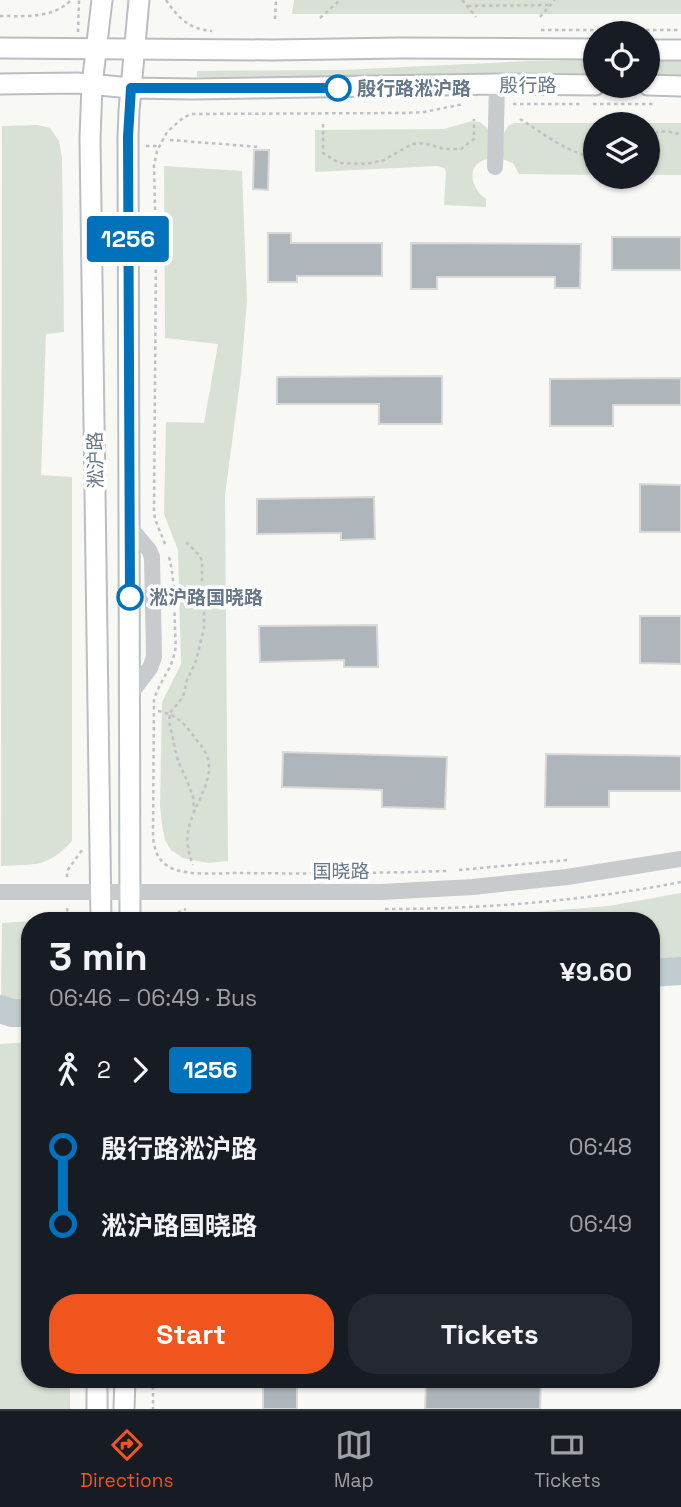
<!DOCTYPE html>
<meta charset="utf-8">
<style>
:root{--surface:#171b24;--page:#242831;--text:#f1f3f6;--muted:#9ea1a6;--line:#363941;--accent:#ef551d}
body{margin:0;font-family:"Space Grotesk","Noto Sans SC",sans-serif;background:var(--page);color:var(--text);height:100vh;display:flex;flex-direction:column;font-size:26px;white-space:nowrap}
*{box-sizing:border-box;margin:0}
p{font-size:23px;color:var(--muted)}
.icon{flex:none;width:38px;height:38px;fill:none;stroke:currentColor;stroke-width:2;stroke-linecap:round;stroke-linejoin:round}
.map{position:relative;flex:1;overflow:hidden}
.sheet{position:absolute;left:21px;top:912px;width:639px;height:476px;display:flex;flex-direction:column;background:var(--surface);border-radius:28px;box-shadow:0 2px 5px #0004}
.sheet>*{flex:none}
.badge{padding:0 14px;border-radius:5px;font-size:24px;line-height:46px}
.buttons{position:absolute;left:583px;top:21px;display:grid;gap:14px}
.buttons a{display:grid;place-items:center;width:77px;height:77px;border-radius:50%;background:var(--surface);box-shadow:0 2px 5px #0004;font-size:35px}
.map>.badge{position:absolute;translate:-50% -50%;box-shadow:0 0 0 4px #fff}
.legs{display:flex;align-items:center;gap:10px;height:77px;padding:0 28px;font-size:23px}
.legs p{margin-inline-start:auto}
.headline{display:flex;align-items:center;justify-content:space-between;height:119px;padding:0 28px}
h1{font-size:38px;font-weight:700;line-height:52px}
.primary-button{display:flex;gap:14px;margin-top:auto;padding:14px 28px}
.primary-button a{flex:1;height:80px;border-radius:28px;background:var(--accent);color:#fff;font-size:28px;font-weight:700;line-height:80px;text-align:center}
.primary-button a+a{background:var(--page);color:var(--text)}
ul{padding:0 28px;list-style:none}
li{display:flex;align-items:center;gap:24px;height:77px;font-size:26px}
li i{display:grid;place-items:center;width:10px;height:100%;margin:0 9px;background:currentColor}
li i::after{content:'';width:18px;height:18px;margin:-9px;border:5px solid;border-radius:50%;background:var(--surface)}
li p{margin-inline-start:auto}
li:first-child i{background:linear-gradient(#0000 50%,currentColor 0)}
li:last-child i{background:linear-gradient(currentColor 50%,#0000 0)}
.menu{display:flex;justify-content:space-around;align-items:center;height:98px;border-top:2px solid var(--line);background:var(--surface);font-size:19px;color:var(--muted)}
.menu a{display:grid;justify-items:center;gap:4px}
.menu .active{color:var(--accent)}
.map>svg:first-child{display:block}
.green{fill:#d9e0d5}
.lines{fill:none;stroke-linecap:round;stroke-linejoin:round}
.river{stroke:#c0cbd0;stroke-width:28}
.building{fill:#aeb6bc;stroke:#d9d9d7;stroke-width:2}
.major-casing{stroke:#babec2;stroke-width:23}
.path{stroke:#bec1c3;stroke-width:2.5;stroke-dasharray:3.5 3.5;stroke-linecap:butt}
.minor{stroke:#c7cbce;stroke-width:16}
.major{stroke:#fff;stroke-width:19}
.line-1-casing{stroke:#fff;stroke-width:16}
.line-1{stroke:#0072bc;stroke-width:10}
.stop-1-dot{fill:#fff;stroke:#0072bc;stroke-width:3.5}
.labels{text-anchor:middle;stroke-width:7;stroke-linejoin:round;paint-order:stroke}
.street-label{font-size:19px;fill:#657788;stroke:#fff}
.stop-label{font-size:19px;font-weight:bold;fill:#657788;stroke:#fff;text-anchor:start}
</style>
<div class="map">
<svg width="681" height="1409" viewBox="0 0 681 1409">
<rect width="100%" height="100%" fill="#f8f8f5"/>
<!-- green -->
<g class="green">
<path d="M294 0H681V14H292Z"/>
<path d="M595 60V76L197 77V71L342 70 529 61Z"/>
<rect x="648" y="60" width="33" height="16"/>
<path d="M472 121 480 122 489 130V159C466 162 469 187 486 199V207L444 205 446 172 444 168 437 166 315 172V130L444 129Z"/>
<path d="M514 123H681V175H648V124H595V175L519 174 513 163 502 159C503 145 500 128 514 123Z"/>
<path d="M37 125 50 128 59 141 62 157 64 332 46 334 41 475 72 477V841C47 868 36 864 1 866L2 126Z"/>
<path d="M164 166 242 171 247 300 241 374 225 495 228 861 208 863 183 858 171 850 165 840 162 824 160 806 162 702 181 664 178 550 164 514 166 422 204 423 218 344 165 338Z"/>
<path d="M681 893V958L651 960V920H437L609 906Z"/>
<path d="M30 921V997L1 1002 2 923Z"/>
<path d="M30 1042V1379H70V1409H0V1044Z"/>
</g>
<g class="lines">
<!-- river -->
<g class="river">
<path d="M651 973 681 971"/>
<path d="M0 1009 12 1013H30"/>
</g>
</g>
<!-- building -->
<g class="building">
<path d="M254 150H269L268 190 253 189Z"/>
<path d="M268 233H291V243H382V276H297V282H268Z"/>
<rect x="612" y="237" width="69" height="33"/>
<path d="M411 243 581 244 580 288H555V277H437V289H411Z"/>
<path d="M442 376V424H379V404H277V377Z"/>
<path d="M681 378V405H613V426H550V379Z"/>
<path d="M640 484 681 485V532H640Z"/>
<path d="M374 497 375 539 341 540V533L257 534V499Z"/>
<path d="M640 616H681V664L640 663Z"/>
<path d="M377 625 378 667H344V660L260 662 259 626Z"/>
<path d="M283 752 447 757 445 809 382 807V790L282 787Z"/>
<path d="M546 754 681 756V791H609V807H545Z"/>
<rect x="263" y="1379" width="34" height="30"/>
<path d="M497 1379H541L540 1409H425L426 1383 497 1385Z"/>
</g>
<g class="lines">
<defs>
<g id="major">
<path d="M0 48 272 50 400 48 595 49"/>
<path d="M648 50H681"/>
<path d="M0 84 77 83 131 88 192 89 497 84 595 85"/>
<path d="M648 85 681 86"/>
<path d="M101 920 90 138 92 85 102 0"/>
<path d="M130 920 128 137 129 111 139 0"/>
<path d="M97 1409V1379"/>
<path d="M124 1409 125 1379"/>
</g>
</defs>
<!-- major casing -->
<use href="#major" class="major-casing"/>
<!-- path -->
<g class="path">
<path d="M166 0C179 19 189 29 212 31"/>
<path d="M462 0 476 17"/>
<path d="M468 6 551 5"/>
<path d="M0 16C24 16 53 19 71 0"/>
<path d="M540 17 555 0"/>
<path d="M320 18 340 0"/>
<path d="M275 19 276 0"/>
<path d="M541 30H681"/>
<path d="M78 32 79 0"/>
<path d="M513 104H580"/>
<path d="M593 104H653"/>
<path d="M520 119C543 133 568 154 595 157"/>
<path d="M323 124V153L339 163 366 164 384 160 412 144 424 143 444 149H461L474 139V119"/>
<path d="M648 135C660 131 669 130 681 135"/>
<path d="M170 140 260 147"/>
<path d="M146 146H159"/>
<path d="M186 542 200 556 202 561V580L199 592 204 610V628L196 661 187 680 183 697 170 713 169 721 178 761 186 778 193 797 194 812"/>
<path d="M165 544 155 519 154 512 156 249 154 166 157 151 167 132 184 117 193 114 403 113 424 112 464 104"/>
<path d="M169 557C175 580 174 604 175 628 175 637 177 647 174 655 170 672 158 684 154 700L153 838C155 852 158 861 171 868 188 876 221 873 240 873 310 874 379 873 449 871"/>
<path d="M158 711C175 714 183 722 193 735 197 741 203 747 206 753 217 778 194 804 189 827 186 841 188 852 193 865"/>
<path d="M459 870 567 860"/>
<path d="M67 877V871L82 850"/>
<path d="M67 908 68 920"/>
<path d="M385 909C484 909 584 901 681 882"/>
<path d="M166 920 170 916 186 909"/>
<path d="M153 1379V1409"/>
</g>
<!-- minor -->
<g class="minor">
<path d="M495 167 497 84"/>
<path d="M129 526 149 550 152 557 154 657 150 668 130 694"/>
<path d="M0 892H381L473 887 567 877 681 859"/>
</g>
<!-- major -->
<use href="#major" class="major"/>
</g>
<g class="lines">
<defs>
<path id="line-1" d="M130 597 128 137 131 88H338"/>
</defs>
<!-- line-1 casing -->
<use href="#line-1" class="line-1-casing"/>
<!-- line-1 -->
<use href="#line-1" class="line-1"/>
</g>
<!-- markers -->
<g class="stop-1-dot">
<circle cx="338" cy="88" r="12"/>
<circle cx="130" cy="597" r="12"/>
</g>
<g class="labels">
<!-- street labels -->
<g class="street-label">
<text x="528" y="92">殷行路</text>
<text transform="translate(95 460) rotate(-91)" y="7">淞沪路</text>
<text x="341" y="878">国晓路</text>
</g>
<!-- stop labels -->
<g class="stop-label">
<text x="357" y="95">殷行路淞沪路</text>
<text x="149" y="604">淞沪路国晓路</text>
</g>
</g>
</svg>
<div class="buttons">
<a><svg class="icon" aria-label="locate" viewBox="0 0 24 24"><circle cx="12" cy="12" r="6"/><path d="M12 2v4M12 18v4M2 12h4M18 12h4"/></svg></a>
<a><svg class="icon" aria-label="layers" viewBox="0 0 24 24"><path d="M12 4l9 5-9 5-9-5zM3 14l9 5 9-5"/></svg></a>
</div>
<b class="badge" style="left:128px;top:239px;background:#0072bc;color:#fff">1256</b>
<section class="sheet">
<div class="headline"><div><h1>3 min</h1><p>06:46 – 06:49 · Bus</p></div><b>¥9.60</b></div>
<div class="legs"><svg class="icon" aria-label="walk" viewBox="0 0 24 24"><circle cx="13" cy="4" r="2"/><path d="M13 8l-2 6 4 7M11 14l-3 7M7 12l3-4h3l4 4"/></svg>2<svg class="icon" aria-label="forward" viewBox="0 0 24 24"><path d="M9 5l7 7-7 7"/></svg><b class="badge" style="background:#0072bc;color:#fff">1256</b></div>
<ul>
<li><i style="color:#0072bc"></i><b>殷行路淞沪路</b><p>06:48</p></li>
<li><i style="color:#0072bc"></i><b>淞沪路国晓路</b><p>06:49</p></li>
</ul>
<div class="primary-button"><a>Start</a><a>Tickets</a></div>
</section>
</div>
<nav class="menu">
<a class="active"><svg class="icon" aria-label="directions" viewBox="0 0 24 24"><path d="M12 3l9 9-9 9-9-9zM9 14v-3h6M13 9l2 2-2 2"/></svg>Directions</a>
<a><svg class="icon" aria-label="map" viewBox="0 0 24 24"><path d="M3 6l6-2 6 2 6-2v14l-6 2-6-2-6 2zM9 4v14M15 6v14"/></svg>Map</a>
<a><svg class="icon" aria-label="tickets" viewBox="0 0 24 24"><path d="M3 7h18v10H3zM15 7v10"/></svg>Tickets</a>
</nav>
